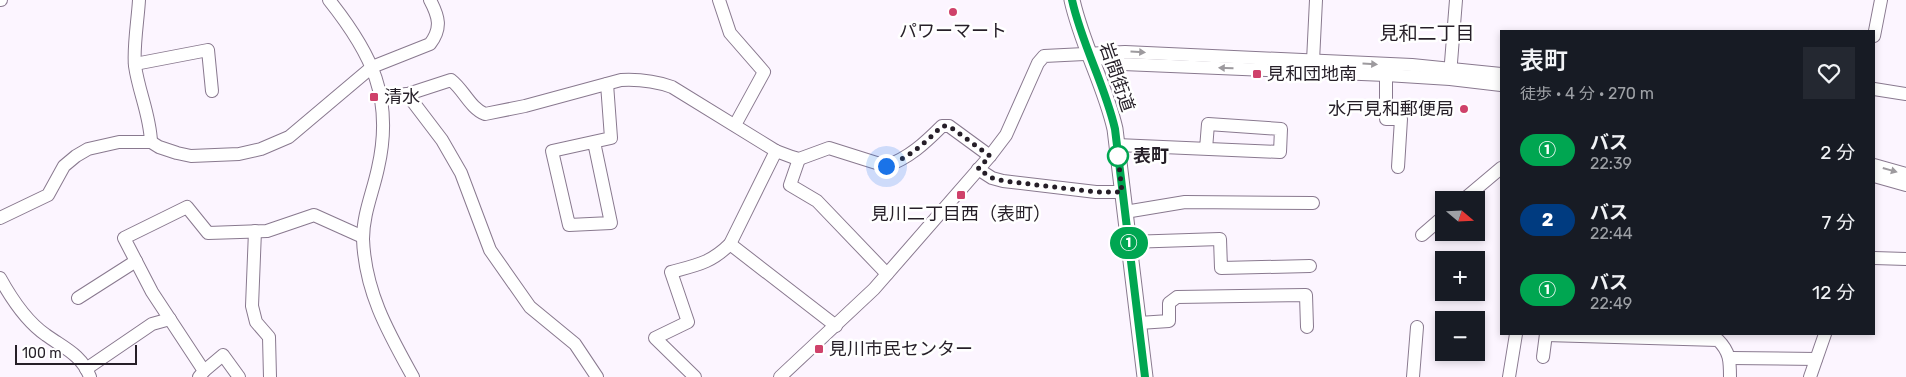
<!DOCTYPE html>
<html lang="ja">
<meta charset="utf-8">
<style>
:root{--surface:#171b24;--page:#242831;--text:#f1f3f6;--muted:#9ea1a6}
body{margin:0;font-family:Rubik,"Noto Sans JP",sans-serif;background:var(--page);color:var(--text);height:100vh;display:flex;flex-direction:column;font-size:19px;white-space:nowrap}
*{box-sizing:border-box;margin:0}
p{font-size:16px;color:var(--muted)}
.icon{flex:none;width:28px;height:28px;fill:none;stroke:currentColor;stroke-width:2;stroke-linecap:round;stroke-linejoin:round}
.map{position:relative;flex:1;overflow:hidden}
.panel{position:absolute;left:1500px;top:30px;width:375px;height:305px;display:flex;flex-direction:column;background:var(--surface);border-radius:0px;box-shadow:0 2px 8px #0003}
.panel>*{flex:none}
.badge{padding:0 10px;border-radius:16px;font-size:18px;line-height:32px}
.needle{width:32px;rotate:109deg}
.fabs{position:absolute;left:1435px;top:191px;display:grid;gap:10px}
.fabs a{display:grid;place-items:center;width:50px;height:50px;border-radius:0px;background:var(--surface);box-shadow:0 2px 8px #0003;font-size:25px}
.scale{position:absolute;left:15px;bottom:12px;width:122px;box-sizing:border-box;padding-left:5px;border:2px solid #261f28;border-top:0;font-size:14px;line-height:18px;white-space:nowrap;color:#261f28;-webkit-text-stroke:4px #fff;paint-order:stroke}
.you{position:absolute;width:25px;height:25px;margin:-12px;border:4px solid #fff;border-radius:50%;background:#1a73e8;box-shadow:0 0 0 8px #1a73e833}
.map>.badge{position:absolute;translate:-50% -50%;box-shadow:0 0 0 2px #fff}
.round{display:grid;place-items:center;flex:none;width:52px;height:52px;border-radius:0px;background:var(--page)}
.summary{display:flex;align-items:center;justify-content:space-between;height:85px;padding:0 20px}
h1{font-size:24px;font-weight:600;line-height:38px}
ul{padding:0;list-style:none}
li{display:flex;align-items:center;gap:15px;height:70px;padding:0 20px}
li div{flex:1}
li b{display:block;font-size:19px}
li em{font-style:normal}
li .badge{min-width:55px;font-weight:700;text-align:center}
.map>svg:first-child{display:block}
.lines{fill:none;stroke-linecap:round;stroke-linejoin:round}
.minor-casing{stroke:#89798f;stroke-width:14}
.major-casing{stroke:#89798f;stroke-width:17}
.minor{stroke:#fff;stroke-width:12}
.major{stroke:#fff;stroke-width:15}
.oneway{fill:#9d9a9e}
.line-casing{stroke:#fff;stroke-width:11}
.line{stroke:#00a651;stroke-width:8}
.walk{stroke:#261f28;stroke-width:5;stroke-dasharray:0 9}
.poi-dot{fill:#cf416a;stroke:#fff;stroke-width:2}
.stop-dot{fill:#fff;stroke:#00a651;stroke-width:2.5}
.labels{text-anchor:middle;stroke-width:5;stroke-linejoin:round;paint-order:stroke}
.poi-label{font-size:18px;fill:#261f28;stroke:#fff;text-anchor:start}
.street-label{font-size:18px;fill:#261f28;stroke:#fff}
.stop-label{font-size:18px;font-weight:bold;fill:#261f28;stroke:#fff;text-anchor:start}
.neighbourhood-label{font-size:19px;fill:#261f28;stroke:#fff}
</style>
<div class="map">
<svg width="1906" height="377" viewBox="0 0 1906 377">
<rect width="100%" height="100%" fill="#fcf5ff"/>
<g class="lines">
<defs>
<g id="minor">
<path d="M0 0H1"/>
<path d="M139 0C138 19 133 48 135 66 139 93 150 115 151 142"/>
<path d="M329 0C372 54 394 98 378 168 373 192 363 214 363 239 365 292 388 332 413 377"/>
<path d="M719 0 730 33 764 72 735 125"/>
<path d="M1874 36 1881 0"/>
<path d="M1097 57 1123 64 1386 75 1450 79 1501 85"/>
<path d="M1313 61 1316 0"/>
<path d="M135 64 208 50 212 91"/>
<path d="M1386 75V119H1401L1398 167"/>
<path d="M1450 75 1456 0"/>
<path d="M1874 89 1906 94"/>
<path d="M407 94 442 140 461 173 490 250 530 307 575 344 597 377"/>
<path d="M380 96 408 94 451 80C464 90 470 108 485 114L525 106 621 80C640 79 655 81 672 87L776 151 792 157 799 159 829 148 886 166C909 158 925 143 942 126H949L990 156"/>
<path d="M594 142 611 223 569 225 552 151 611 138 607 84"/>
<path d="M1117 145 1280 152 1281 129 1208 124 1206 149"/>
<path d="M799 159 790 185 817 201 887 274"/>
<path d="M1874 165 1906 174"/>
<path d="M978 169 992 178 1003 181 1096 192H1122"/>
<path d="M1874 176 1906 185"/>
<path d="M1463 200 1501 168"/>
<path d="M1125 212 1185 202 1313 203"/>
<path d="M0 218 48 195 64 166 76 156 88 149 119 142H151L159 147 177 153 191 156 239 154 261 149 289 137 372 67 430 44C442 28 439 17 430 0"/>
<path d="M255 231 252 306 256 322 269 337 270 377"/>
<path d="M1422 235 1444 216"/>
<path d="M1128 242 1220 239 1221 268 1310 266"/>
<path d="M730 244 836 326"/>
<path d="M1874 258 1906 259"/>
<path d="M0 278C11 298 27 322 46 335 64 348 82 355 90 377"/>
<path d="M78 298 136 261"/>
<path d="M1139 323 1169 321V303L1177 297 1306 295 1307 327"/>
<path d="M1546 335 1718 340C1730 352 1730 361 1730 377"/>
<path d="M1543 357 1546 334"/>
<path d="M1731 358 1816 359"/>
<path d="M86 369 152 324 170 319"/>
<path d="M204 371 223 355 239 377"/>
<path d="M199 377 204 371 152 292 124 238 187 207 208 233 267 231 314 215 363 237"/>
<path d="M695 377 655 338 688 322 671 272C697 265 711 263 730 244L776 151"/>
<path d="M780 377 874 289 990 156 1006 135 1038 63 1044 56 1125 52 1412 65 1501 74"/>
<path d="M1413 377 1417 327"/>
<path d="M1509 377 1516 334"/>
<path d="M1810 377 1825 334"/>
</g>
<path id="major" d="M1072 0C1082 45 1105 85 1115 129L1145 377"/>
</defs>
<!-- minor casing -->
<use href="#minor" class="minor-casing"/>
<!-- major casing -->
<use href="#major" class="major-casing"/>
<!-- minor -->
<use href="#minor" class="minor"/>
<!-- major -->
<use href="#major" class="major"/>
</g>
<!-- one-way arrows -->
<defs><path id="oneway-solid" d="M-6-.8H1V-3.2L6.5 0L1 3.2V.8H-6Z" transform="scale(1.25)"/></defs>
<g class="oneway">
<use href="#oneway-solid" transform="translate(1138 52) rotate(3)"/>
<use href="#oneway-solid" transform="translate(1370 64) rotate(3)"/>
<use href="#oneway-solid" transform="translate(1226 68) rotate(-178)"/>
<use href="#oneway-solid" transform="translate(1890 170) rotate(16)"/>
</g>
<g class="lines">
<defs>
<path id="line" d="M1072 0C1082 45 1105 85 1115 129L1145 377"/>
</defs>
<!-- line casing -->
<use href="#line" class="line-casing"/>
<!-- line -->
<use href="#line" class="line"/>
<!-- walk -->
<path class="walk" d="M886 166C909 158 925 143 942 126H949L990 156 978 169 992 178 1004 181 1096 192H1122L1118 156"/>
</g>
<!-- markers -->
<g class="poi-dot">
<circle cx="953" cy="12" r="5"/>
<rect x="1252" y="69" width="10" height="10" rx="2.5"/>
<rect x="369" y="92" width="10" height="10" rx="2.5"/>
<circle cx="1464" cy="109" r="5"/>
<rect x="956" y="190" width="10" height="10" rx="2.5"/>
<rect x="814" y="344" width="10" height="10" rx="2.5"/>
</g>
<circle class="stop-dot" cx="1118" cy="156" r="10"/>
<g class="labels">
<!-- poi labels -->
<g class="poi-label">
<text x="953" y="37" text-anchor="middle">パワーマート</text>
<text x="1267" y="80">見和団地南</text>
<text x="384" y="103">清水</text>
<text x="1454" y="115" text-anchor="end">水戸見和郵便局</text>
<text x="961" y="220" text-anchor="middle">見川二丁目西（表町）</text>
<text x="829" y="355">見川市民センター</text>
</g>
<!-- street labels -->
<g class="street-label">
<text transform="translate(1117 77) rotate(71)" y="6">岩間街道</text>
</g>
<!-- stop labels -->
<g class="stop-label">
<text x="1133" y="162">表町</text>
</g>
<!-- neighbourhood labels -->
<g class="neighbourhood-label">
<text x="1427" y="40">見和二丁目</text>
</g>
</g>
</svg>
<div class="fabs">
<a><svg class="needle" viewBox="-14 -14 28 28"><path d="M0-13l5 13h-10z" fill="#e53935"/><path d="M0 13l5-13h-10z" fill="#9ea1a6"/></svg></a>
<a>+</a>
<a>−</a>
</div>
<div class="scale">100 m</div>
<div class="you" style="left:886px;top:166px"></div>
<b class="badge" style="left:1129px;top:243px;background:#00a651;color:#fff">①</b>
<section class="panel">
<div class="summary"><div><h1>表町</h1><p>徒歩 · 4 分 · 270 m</p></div><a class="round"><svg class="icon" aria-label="heart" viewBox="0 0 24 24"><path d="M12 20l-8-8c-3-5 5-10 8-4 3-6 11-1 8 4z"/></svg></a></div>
<ul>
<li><span class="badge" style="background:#00a651;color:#fff">①</span><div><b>バス</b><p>22:39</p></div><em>2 分</em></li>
<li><span class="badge" style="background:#003b80;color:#fff">2</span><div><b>バス</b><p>22:44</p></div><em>7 分</em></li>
<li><span class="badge" style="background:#00a651;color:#fff">①</span><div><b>バス</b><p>22:49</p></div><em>12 分</em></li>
</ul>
</section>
</div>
